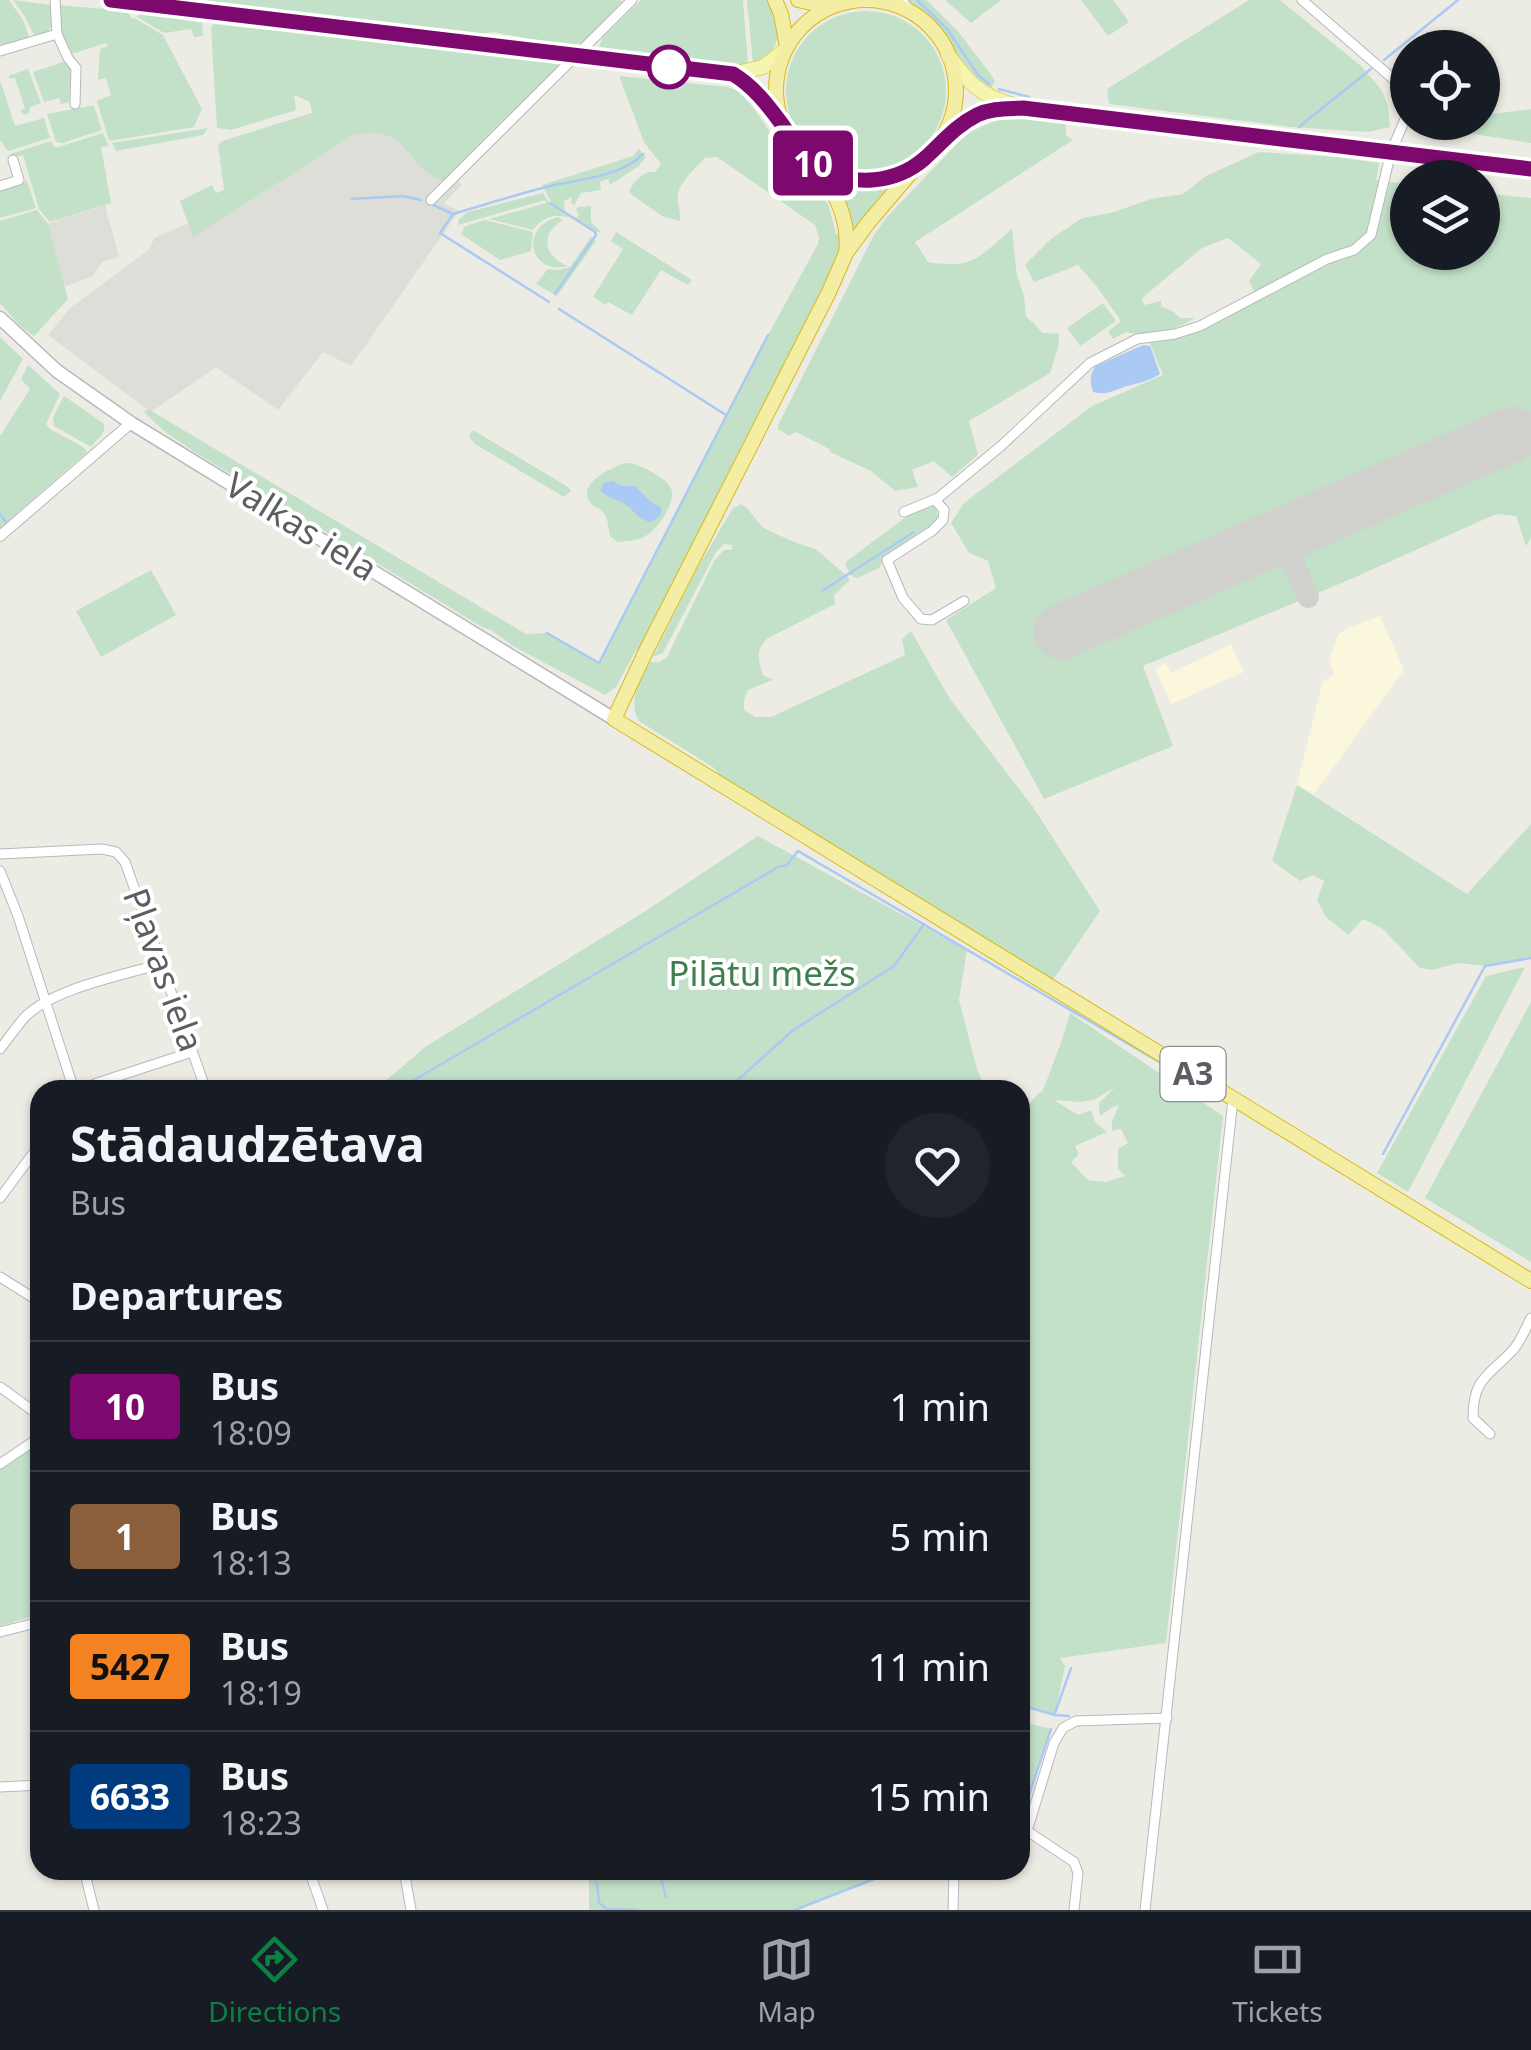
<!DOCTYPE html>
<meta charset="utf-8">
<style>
:root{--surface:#171b24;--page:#20242c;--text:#f1f3f6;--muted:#9ea1a6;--line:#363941;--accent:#0b8043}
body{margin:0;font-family:"Noto Sans",sans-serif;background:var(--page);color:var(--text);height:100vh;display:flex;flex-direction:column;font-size:38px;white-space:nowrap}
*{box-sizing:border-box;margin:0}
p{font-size:32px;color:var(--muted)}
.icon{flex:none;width:55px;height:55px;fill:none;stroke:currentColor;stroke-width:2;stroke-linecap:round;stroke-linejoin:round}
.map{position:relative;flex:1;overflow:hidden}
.side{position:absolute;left:30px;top:1080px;width:1000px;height:800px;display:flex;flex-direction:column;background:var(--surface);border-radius:30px;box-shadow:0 2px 8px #0004}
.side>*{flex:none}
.badge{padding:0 20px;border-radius:8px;font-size:35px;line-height:65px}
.controls{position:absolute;left:1390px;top:30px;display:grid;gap:20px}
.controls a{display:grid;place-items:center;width:110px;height:110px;border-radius:50%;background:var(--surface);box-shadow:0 2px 8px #0004;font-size:50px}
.map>.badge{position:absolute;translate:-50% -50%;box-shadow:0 0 0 5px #fff}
h2{padding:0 40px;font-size:38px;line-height:90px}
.round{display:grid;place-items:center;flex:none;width:105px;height:105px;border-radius:52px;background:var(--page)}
.summary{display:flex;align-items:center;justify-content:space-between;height:170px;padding:0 40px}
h1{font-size:48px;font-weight:700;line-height:75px}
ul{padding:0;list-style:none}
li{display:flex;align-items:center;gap:30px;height:130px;padding:0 40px;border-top:2px solid var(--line)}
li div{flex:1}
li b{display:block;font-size:38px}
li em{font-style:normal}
li .badge{min-width:110px;font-weight:700;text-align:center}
.menu{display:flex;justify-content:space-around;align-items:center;height:140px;border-top:2px solid var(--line);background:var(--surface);font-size:28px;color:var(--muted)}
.menu a{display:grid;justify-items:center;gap:5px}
.menu .selected{color:var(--accent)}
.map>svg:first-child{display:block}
.commercial{fill:#faf7dc}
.industrial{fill:#deded8}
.green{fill:#c3e1c8;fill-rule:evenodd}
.water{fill:#abc9f5}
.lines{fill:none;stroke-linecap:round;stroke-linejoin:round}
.stream{stroke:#abc9f5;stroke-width:2.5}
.taxiway{stroke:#d0d0cc;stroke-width:22}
.runway{stroke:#d0d0cc;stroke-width:55}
.minor-casing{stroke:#b6b8bc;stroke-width:11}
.tertiary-casing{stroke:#b6b8bc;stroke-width:12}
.secondary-casing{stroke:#b7b9be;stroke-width:15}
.primary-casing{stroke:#e1d268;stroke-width:16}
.trunk-casing{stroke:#d7ba1a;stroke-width:16}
.minor{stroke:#fff;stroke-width:9}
.tertiary{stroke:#fff;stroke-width:10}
.secondary{stroke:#fff;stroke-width:12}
.primary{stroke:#f6f5b0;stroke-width:14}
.trunk{stroke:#f4eea4;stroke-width:14}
.line-casing{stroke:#fff;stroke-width:22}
.line{stroke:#7d096f;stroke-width:15}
.stop-dot{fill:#fff;stroke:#7d096f;stroke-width:5}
.labels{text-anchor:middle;stroke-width:8;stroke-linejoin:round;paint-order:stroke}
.shield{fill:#fff;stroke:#8d8e92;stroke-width:2.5}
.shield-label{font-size:32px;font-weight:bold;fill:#5c5e63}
.street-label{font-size:35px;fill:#5c5e63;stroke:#fff}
.park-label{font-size:35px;fill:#3e7f4c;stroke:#fff}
</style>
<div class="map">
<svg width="1531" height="1910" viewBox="0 0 1531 1910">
<rect width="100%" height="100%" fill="#edece4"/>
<!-- commercial -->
<g class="commercial">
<path d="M1380 616 1404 670 1314 794 1297 785 1323 681 1334 675 1329 661 1338 635 1348 628Z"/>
<path d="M1231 644 1244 672 1171 704 1155 669 1166 663 1171 673Z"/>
</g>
<!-- industrial -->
<g class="industrial">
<path d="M373 115 448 171 462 185 444 203 459 211 351 366 323 352 278 410 216 367 151 412 48 335 70 308 150 249 154 238 232 205Z"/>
<path d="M105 205 119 257 102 262 93 276 56 290 38 227Z"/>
</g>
<!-- green -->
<g class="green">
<path d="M0 0H9L23 20 29 37 0 46Z"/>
<path d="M13 0 50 5C51 24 56 31 35 37L24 15Z"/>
<path d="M110 0H621L622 2 583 42 569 47 494 32 466 35 442 33 288 13V21Z"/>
<path d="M641 0H743L748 65 737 67 601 51 599 46 603 37Z"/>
<path d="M747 0H767C779 28 787 48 753 63Z"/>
<path d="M909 0H926L957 30 992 76 995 81 990 91 965 68 947 37 936 23Z"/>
<path d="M945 0H1001L971 23Z"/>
<path d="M1081 0H1113L1129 22 1108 36Z"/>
<path d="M1249 0H1280L1361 66 1381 89 1388 106 1390 127 1368 132 1291 127 1109 104 1107 89Z"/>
<path d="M58 5 128 11 131 18 136 19 163 35 202 109 194 127 109 141 97 101 111 95 106 78 98 80 100 49 108 46 106 43 69 55 61 40Z"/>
<circle cx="866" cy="91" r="80"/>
<path d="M140 13 202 23 203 36 194 37 191 29 164 33 137 17Z"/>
<path d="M213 24 531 59 559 64V70L446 182C404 170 412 122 353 135L193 237 180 201 212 185 216 193 224 190 218 145 222 141 312 113 310 102 294 95 296 110 231 130 217 128 211 28Z"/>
<path d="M66 61 71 67 69 102 61 104 59 98 44 102 33 72Z"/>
<path d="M28 69 41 103 30 107 29 113 24 115 20 110 25 108 15 78 10 79 8 76Z"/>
<path d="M619 76 727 87 738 91 752 106 791 162 828 204 836 234 840 235 838 254 827 281 641 649 636 650 616 687 605 695 513 646 491 630 482 627 193 451 164 431 144 412 148 409 526 634 547 633 599 663 768 335 818 244 819 237 815 225 717 157 705 158C696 168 681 180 678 194 677 202 681 212 680 221L662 216 632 195 629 192C633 182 644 170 655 172L661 164 644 142Z"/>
<path d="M0 80 15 126 44 118 50 138 8 151 0 140Z"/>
<path d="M89 106H94L102 130 63 143 56 142 47 114Z"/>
<path d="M1531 109V143L1449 130V123L1482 122 1483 115Z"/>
<path d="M1003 114 1066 120V135L1073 140 915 242 928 262C976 269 977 258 1012 229L1017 276 1024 296 1026 316 1043 333 1059 334 1058 348 1050 373 969 421 978 455 952 477 934 461 912 470 918 487 895 491 871 471 830 452 831 450 796 432 789 436 778 429V425L874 235 887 217 956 145 970 132 990 123 991 116Z"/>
<path d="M208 128 203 135 116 151 112 143Z"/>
<path d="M103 133 109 146 101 147 111 203 50 222 39 209 23 155 13 157 10 154 51 141 55 148Z"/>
<path d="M639 149 646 157 639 166 610 185 608 179 600 182 601 190 581 193 574 205 571 203 572 197 564 201 565 211 576 218 579 215 576 210 578 207 591 206V222L600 231 599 233 569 216 567 217C553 213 542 218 533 230L489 219 546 203 545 200 458 225 459 219 468 212 543 193 549 203 567 216 551 202 542 185 633 156Z"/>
<path d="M1259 152 1337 157 1379 163 1376 180 1407 184 1408 252H1482L1483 193 1531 198V538L1526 546 1516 516 1496 514 1351 579 1143 666 1173 746 1044 799 946 620 996 588 988 561 969 553 951 523 964 503 1092 406 1163 375 1148 339 1192 333 1253 301 1255 294 1249 281 1261 264 1228 238 1202 248 1142 298 1144 305 1161 301V306L1174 312 1180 318H1195C1175 330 1149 338 1126 332L1113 339 1108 332 1121 321 1097 287 1078 265 1034 282 1025 265 1051 239 1082 218 1111 213 1151 199 1183 194 1206 176Z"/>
<path d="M27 181 36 208 0 218V189Z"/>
<path d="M833 182 859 188 893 187 856 232 851 230Z"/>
<path d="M37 210 48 224 68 299 34 336 20 326 0 303V221Z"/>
<path d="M558 217 563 220C539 234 544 257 568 266 529 276 519 227 558 217Z"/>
<path d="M485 220 533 232 531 251 500 260 461 234 465 226Z"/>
<path d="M616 232 692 280 688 285 661 270 632 315 608 302 605 305 593 297 623 249 611 241Z"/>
<path d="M591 237 596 241 557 296 536 284 548 269 559 270 570 267Z"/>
<path d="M1103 303 1116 321 1080 346 1067 328Z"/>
<path d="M0 337 23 359 0 401Z"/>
<path d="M28 365 60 394 46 424 50 429 83 447 87 452 0 528V436L30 389 21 379Z"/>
<path d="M64 396 103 423C108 434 97 438 91 447L54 426 53 417Z"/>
<path d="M473 430 568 487 571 491 564 497 475 444 469 436Z"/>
<path d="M625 463C634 463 639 466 648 470 656 474 670 482 672 491 675 505 655 533 642 538 635 541 626 541 618 542L610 536C608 529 609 518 603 512 597 505 596 510 590 502 577 483 611 468 625 463Z"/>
<path d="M741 504 748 509 762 527 789 540 817 550 849 578V581L834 595 835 604 768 638C755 650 758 660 763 675L773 680 748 690 744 700V710L755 717H771L905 655 902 639 911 631 950 699 1033 807 1100 911 1053 980 722 778 714 768 639 721C627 700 640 681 650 662H659L667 657 714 561 724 550H731L733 545 724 544 716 552 663 653 653 657 698 567 733 508Z"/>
<path d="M929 504C938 508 939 513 936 522L887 555 879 568 858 578 851 576 845 564 848 560 914 511Z"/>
<path d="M151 570 176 615 101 657 76 611Z"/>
<path d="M1297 785 1467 894 1531 824V958L1485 966 1458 963 1432 970 1420 968 1383 929 1363 919 1348 935 1326 917 1317 900 1324 881 1313 875 1300 881 1272 861Z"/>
<path d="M758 836 967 950 959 1000 977 1069 986 1090H375L425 1047 644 912Z"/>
<path d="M1525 967 1408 1192 1377 1173 1486 976Z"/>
<path d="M1531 1002V1262L1425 1198Z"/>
<path d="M1070 1013 1223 1116 1166 1643 1060 1658 1065 1666 1055 1715 1020 1705V1114L1040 1092 1042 1093 1062 1040ZM1115 1087 1099 1103 1100 1116 1113 1107 1119 1105 1112 1121V1131L1121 1129 1128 1143 1118 1149V1169L1125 1176 1106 1182 1088 1180 1071 1162 1079 1154 1075 1146 1107 1132 1095 1122 1091 1110 1078 1115 1054 1100 1080 1102 1094 1100Z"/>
<path d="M40 1440V1614L0 1626V1467Z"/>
<path d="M1020 1721 1051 1729 1020 1822Z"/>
<path d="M589 1870H897L795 1910H589Z"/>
</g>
<!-- water -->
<g class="water">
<path d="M1143 345 1150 346 1160 374C1149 381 1139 383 1127 386 1113 390 1108 396 1093 392 1090 382 1089 375 1096 366Z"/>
<path d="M613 481 621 486H635L651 502 661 507V513L655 520 649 522C638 518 637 515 629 507 620 499 609 500 600 490L605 482Z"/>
</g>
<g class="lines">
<!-- stream -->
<g class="stream">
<path d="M917 0 947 29 978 75 989 84"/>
<path d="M1384 60 1458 0"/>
<path d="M999 89 1029 97"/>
<path d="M1299 127 1371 69"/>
<path d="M352 199 403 196 421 200"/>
<path d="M550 203 595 232 596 235 555 294"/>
<path d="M433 205 453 214C484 205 515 195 546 187 578 179 619 178 643 154"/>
<path d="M453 214 440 233 549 302"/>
<path d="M559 309 726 415"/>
<path d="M0 514 6 522"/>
<path d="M822 591 914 532"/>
<path d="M547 633 599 663 768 335"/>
<path d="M397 1090 780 866H786L798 851 1161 1063"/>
<path d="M727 1090 792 1031 894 966 924 924"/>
<path d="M1383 1154 1485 966 1531 958"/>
<path d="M1020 1705 1055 1715 1069 1716"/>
<path d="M1055 1713 1071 1668"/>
<path d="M1020 1822 1051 1729"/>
<path d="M659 1870 666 1897"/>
<path d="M597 1883 599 1903 607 1909 637 1910"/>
<path d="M795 1910 897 1870"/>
</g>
<!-- taxiway -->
<path class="taxiway" d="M1281 535 1308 597"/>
<!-- runway -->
<path class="runway" d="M1061 632 1513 434"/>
<defs>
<g id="minor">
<path d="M57 34 68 58 76 68 75 104"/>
<path d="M0 51 57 34 55 0"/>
<path d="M0 186 19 180 13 160"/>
<path d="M431 200 632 0"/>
<path d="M935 500 944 510 943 520 932 531 887 560 903 598 921 619 932 620 964 601"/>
<path d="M904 512 938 498 1001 446 1090 363 1137 339 1175 334 1200 326 1327 259 1354 250 1371 235 1391 152 1406 117V101L1399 84 1302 0"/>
<path d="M0 854 102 849 116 852 125 862 206 1090"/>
<path d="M0 871 18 916 74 1090"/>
<path d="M0 1049C8 1039 16 1027 25 1017 54 988 121 976 160 964"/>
<path d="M83 1090 97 1083 192 1052"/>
<path d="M0 1198 40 1144"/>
<path d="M0 1277 40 1302"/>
<path d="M0 1387 40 1416"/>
<path d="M1490 1434 1473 1418C1473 1379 1487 1377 1511 1352 1520 1344 1525 1329 1531 1318"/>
<path d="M0 1464 40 1437"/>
<path d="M0 1632 40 1622"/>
<path d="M0 1787 40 1785"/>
<path d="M1027 1831 1074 1862 1078 1873 1074 1910"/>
<path d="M1020 1834 1027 1831 1054 1743 1063 1728 1076 1721 1167 1718"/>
<path d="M84 1870 94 1910"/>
<path d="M309 1870 323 1910"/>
<path d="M404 1870 411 1910"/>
<path d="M953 1910 954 1870"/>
<path d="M1145 1910 1233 1099"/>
</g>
<path id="tertiary" d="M0 536 131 423"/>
<g id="secondary">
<path d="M899 0 910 12"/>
<path d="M847 3 849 0"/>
<path d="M0 318 57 371 131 423 614 719"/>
</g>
<g id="primary">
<path d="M110 0 733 74 763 67 786 49"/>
<path d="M948 55C968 82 979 95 1013 105"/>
<path d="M733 74 749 84 783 126"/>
<path d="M940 141C970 115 984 110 1023 108L1531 168"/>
</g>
<g id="trunk">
<path d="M775 0 781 14 787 47"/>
<path d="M798 0 816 4 833 3"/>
<circle cx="866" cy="90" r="90"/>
<path d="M920 162 868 223 846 253 829 292 646 651 614 719 1531 1281"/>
<path d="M822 169C836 197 850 221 846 253"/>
</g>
</defs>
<!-- minor casing -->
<use href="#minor" class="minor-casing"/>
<!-- tertiary casing -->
<use href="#tertiary" class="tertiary-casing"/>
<!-- secondary casing -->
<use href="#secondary" class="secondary-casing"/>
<!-- primary casing -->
<use href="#primary" class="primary-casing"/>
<!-- trunk casing -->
<use href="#trunk" class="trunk-casing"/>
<!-- minor -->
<use href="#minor" class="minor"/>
<!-- tertiary -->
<use href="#tertiary" class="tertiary"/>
<!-- secondary -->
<use href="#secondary" class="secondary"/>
<!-- primary -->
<use href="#primary" class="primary"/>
<!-- trunk -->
<use href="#trunk" class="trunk"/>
</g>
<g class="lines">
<defs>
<path id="line" d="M111 0 733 74C753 86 767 104 781 123 794 141 802 158 822 169 854 187 896 183 924 159 942 143 955 126 977 115 992 108 1007 109 1023 108L1531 169"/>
</defs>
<!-- line casing -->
<use href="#line" class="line-casing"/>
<!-- line -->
<use href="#line" class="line"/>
</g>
<!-- markers -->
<circle class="stop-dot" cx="669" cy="67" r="20"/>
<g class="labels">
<!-- shield labels -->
<rect class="shield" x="1160.5" y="1047" width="65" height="54" rx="8"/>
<g class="shield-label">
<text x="1193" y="1085">A3</text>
</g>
<!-- street labels -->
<g class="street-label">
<text transform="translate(301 527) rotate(32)" y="12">Valkas iela</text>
<text transform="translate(163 970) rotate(70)" y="12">Pļavas iela</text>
</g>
<!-- park labels -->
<g class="park-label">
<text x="762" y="986">Pilātu mežs</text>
</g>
</g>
</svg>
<div class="controls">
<a><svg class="icon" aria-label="locate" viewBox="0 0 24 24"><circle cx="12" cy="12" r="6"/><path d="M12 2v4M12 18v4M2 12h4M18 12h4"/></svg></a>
<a><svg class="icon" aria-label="layers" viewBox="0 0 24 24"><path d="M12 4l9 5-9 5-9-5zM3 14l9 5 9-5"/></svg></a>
</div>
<b class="badge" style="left:813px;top:163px;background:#7d096f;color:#fff">10</b>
<section class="side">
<div class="summary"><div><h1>Stādaudzētava</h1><p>Bus</p></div><a class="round"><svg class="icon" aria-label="heart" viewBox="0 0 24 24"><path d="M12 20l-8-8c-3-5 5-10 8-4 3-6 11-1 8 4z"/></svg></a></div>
<h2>Departures</h2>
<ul>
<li><span class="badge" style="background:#7d096f;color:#fff">10</span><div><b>Bus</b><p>18:09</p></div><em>1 min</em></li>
<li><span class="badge" style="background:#8b5e3c;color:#fff">1</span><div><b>Bus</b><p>18:13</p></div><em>5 min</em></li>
<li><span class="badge" style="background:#f58220;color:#111">5427</span><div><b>Bus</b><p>18:19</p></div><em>11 min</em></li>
<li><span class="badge" style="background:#003b80;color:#fff">6633</span><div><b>Bus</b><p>18:23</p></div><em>15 min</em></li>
</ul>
</section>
</div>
<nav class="menu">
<a class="selected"><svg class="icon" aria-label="directions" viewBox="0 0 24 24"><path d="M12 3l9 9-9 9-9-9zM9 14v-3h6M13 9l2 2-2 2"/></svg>Directions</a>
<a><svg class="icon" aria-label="map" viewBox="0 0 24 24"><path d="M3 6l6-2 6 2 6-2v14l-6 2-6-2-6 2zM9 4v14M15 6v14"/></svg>Map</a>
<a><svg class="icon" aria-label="tickets" viewBox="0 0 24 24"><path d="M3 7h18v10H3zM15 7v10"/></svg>Tickets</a>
</nav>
